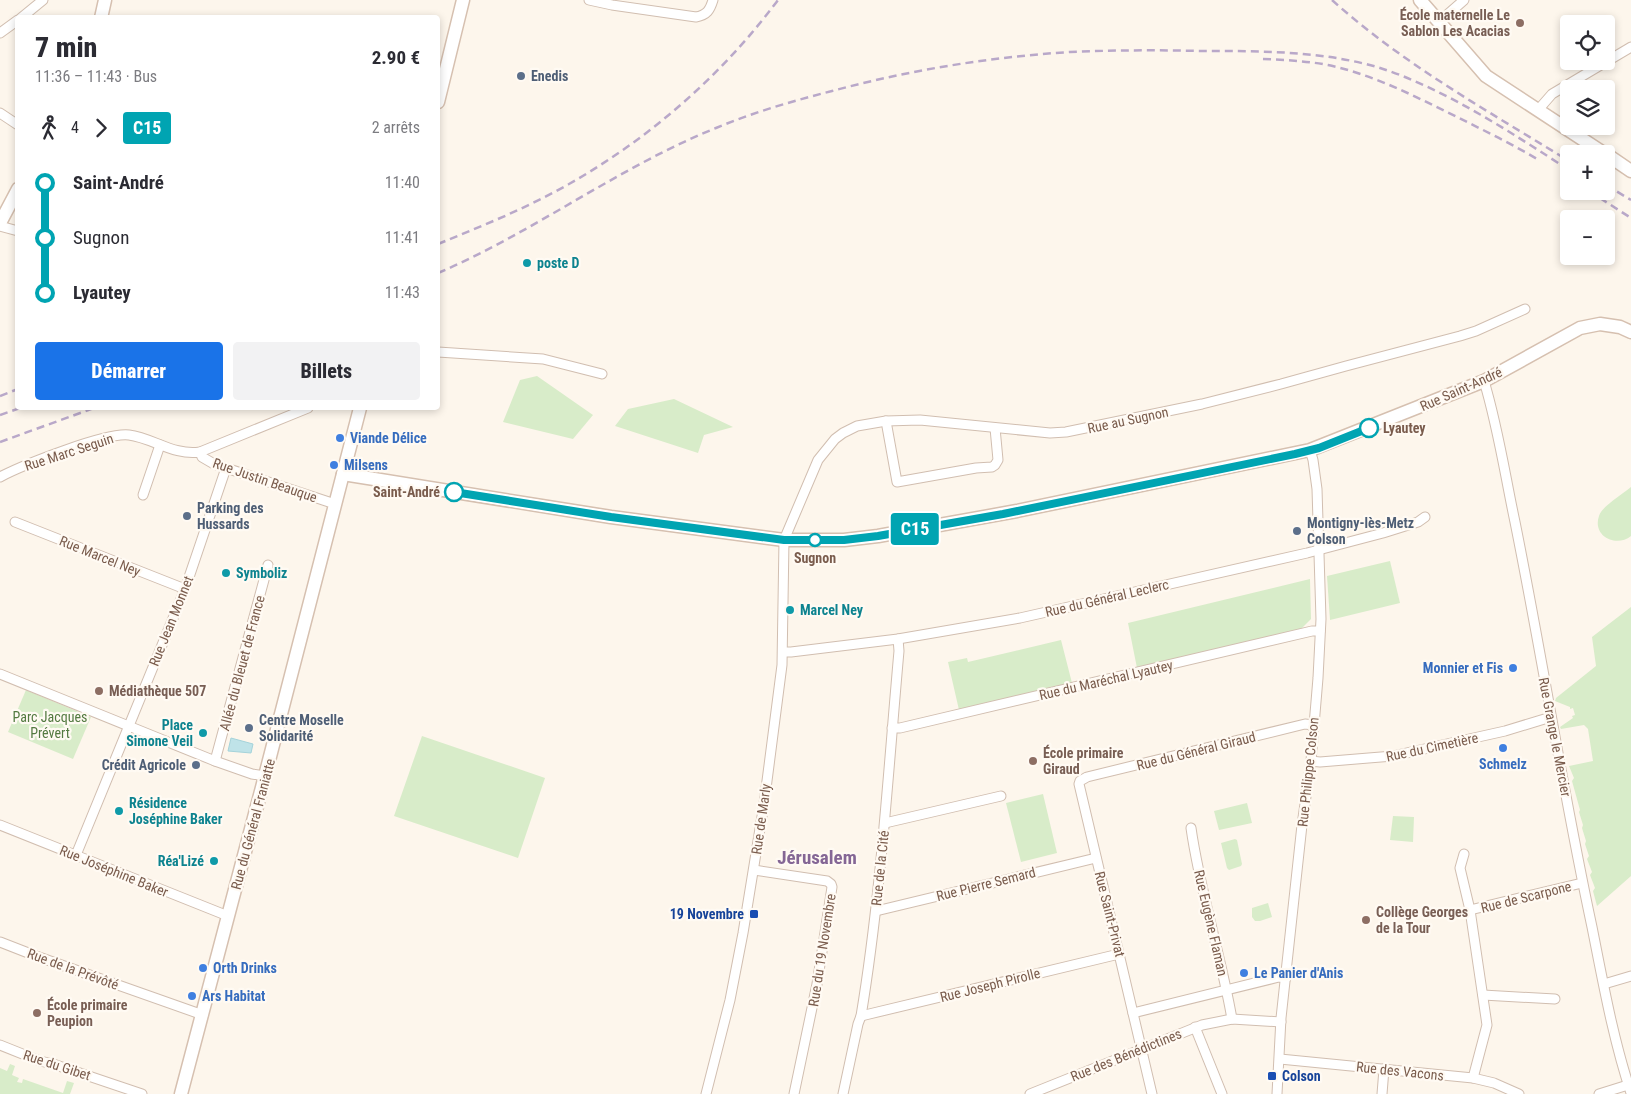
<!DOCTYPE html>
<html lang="fr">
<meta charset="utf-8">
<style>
:root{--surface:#fff;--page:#f2f2f3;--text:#2b2b33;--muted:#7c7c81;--accent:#1a73e8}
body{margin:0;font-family:"Roboto Condensed",sans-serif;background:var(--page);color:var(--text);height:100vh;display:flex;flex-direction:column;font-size:19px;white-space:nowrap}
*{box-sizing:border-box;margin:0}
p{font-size:16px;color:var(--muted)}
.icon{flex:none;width:28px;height:28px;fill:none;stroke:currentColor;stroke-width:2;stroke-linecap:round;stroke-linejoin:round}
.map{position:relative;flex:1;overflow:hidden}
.sheet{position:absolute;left:15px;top:15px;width:425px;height:395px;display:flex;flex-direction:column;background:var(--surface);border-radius:5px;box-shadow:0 2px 8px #0003}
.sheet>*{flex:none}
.badge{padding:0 10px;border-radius:4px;font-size:18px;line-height:32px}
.buttons{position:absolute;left:1560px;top:15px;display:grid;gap:10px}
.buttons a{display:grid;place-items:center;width:55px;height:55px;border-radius:5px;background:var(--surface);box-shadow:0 2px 8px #0003;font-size:25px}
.map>.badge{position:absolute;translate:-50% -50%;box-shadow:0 0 0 2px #fff}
.legs{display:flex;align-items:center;gap:8px;height:55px;padding:0 20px;font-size:16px}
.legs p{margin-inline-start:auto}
.headline{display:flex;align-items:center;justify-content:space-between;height:85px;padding:0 20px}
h1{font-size:28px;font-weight:800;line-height:38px}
.action{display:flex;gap:10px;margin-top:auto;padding:10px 20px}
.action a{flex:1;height:58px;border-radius:5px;background:var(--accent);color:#fff;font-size:20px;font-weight:800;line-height:58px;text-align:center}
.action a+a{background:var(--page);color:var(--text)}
ul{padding:0 20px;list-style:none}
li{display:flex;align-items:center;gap:18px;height:55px;font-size:19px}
li i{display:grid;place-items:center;width:8px;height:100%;margin:0 6px;background:currentColor}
li i::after{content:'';width:12px;height:12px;margin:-6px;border:4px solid;border-radius:50%;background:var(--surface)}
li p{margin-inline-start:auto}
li:first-child i{background:linear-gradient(#0000 50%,currentColor 0)}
li:last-child i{background:linear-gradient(currentColor 50%,#0000 0)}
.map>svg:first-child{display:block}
.green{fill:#d8ecc9}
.water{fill:#bfe3e8;stroke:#a5d3da}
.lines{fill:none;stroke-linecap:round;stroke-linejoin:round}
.street-casing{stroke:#d1beb0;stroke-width:11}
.secondary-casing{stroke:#d6c0b0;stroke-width:15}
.street{stroke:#fff;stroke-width:9}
.secondary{stroke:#fff;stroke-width:12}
.rail{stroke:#b9a8c9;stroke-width:2.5;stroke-dasharray:8 5;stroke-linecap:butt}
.line-1-casing{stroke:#fff;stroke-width:11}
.line-1{stroke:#00a4b2;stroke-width:8}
.education-dot{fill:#8d6e63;stroke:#fffaf3;stroke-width:2}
.service-dot{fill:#5c6f8a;stroke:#fffaf3;stroke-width:2}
.culture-dot{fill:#0f9aa8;stroke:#fffaf3;stroke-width:2}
.stop-1-dot{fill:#fff;stroke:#00a4b2;stroke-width:2.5}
.shop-dot{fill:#3f7fe0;stroke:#fffaf3;stroke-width:2}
.transit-dot{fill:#1a4fb4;stroke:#fffaf3;stroke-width:2}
.labels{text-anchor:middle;stroke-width:4.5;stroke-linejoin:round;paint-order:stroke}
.education-label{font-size:14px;font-weight:bold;fill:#785e54;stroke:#fffaf3;text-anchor:start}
.service-label{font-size:14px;font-weight:bold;fill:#4e5e75;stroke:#fffaf3;text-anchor:start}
.culture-label{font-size:14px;font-weight:bold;fill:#0d838f;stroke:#fffaf3;text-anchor:start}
.street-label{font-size:14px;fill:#7a5c4d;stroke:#fffaf3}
.stop-label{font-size:14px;font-weight:bold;fill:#7a5c4d;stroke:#fffaf3;text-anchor:start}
.shop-label{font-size:14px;font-weight:bold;fill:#366cbe;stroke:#fffaf3;text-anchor:start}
.park-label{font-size:14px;fill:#537a41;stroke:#fffaf3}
.transit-label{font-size:14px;font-weight:bold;fill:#164399;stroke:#fffaf3;text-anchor:end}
.district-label{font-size:19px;font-weight:bold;fill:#846695;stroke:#fffaf3}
</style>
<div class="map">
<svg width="1631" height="1094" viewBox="0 0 1631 1094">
<rect width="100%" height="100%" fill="#fdf6ec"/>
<!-- green -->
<g class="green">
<path d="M537 376 593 415 573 439 503 422 520 380Z"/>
<path d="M674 399 733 427 704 435 698 453 615 426 628 409Z"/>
<path d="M1631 487V536C1616 548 1592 536 1599 516 1602 506 1623 494 1631 487Z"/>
<path d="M1390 561 1400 603 1330 620 1327 576Z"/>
<path d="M1310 579 1311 619 1301 629 1137 668 1128 623Z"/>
<path d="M1631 607V876L1597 906 1593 891 1595 888 1590 875 1592 872 1587 859 1589 856 1585 844 1586 841 1582 828 1583 825 1579 812 1580 810 1572 781 1574 778 1569 766 1593 761 1588 729 1584 725 1561 729 1560 727 1573 718 1572 716 1575 715 1573 708 1570 709V707L1555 701 1556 698 1596 666 1592 637Z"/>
<path d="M1061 640 1072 683 959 710 948 662 967 658 968 662Z"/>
<path d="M26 690 91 717 73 759 8 732Z"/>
<path d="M422 736 545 778 518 858 394 816Z"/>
<path d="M1043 794 1057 853 1021 862 1006 803Z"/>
<path d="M1247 803 1252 823 1219 830 1214 811Z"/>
<path d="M1393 816 1414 817 1413 842 1390 840Z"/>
<path d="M1235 839 1237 840 1242 864 1241 866 1229 870 1227 868 1221 843Z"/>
<path d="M1268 903 1272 917 1260 921H1255L1252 917V908Z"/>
<path d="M10 1064 15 1066 12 1075 19 1078 17 1082 22 1083 23 1079 63 1093 67 1081 74 1083 70 1094H0V1068L7 1071Z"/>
</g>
<!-- water -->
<path class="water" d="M231 738 253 744 251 753 228 751Z"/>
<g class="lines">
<defs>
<g id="street">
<path d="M589 0 612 5 696 17C707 15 710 10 713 0"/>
<path d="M21 18 43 0"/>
<path d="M1439 22 1464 0"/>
<path d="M0 33 18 20"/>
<path d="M1538 110 1552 94 1631 47"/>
<path d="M0 113 18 125"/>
<path d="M0 226 18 231"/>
<path d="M438 352 543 359 602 374"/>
<path d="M1484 381C1498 427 1505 475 1515 522 1542 656 1563 792 1592 927 1603 982 1613 1039 1631 1093"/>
<path d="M886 421 897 482 976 468 992 467 995 465 998 460 995 428"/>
<path d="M200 452 202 457 214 464 335 504"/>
<path d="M0 477C23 465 106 432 129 435 153 438 174 456 200 452L308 408"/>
<path d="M143 495 160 445"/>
<path d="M15 522 185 589"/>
<path d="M783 652H791L898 639 1020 618 1307 553 1383 533 1418 522 1425 517"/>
<path d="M0 674 215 761 252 774 265 776"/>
<path d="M892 728H900L1312 631H1320"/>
<path d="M215 761 268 565"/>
<path d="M1311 761 1320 762 1393 756 1505 731 1551 717"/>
<path d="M885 823 1001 796"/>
<path d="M0 825 228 916"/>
<path d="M1191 828C1200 892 1221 955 1232 1019"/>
<path d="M1464 854 1460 868 1470 910 1487 1025 1473 1078"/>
<path d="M76 855 185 589 226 468"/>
<path d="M754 870 827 881 831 884 832 887 817 984 794 1094"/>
<path d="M1470 910 1582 883"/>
<path d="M876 911 1096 858"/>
<path d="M0 942 36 956 203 1015"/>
<path d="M1604 984 1631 976"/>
<path d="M1483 995 1555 999"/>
<path d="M1133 1013 1279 977 1286 978"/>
<path d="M861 1016 1119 954"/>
<path d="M1195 1027 1222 1094"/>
<path d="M0 1045 40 1061 53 1064 142 1094"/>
<path d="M1280 1059 1473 1078 1494 1083 1519 1094"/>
<path d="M706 1094 730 1000 743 933 764 804 782 665 784 540 818 460 835 439 843 433 857 426 886 421 920 420 1050 433 1066 432 1202 404 1281 384 1346 366 1460 336 1476 331 1525 309"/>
<path d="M843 1094 858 1024 861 1016C881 895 888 773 899 651L898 639"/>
<path d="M1030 1094 1202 1025 1232 1019 1281 1022"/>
<path d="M1152 1094 1079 784 1080 781 1087 777 1305 724 1313 725"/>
<path d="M1277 1094 1281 1018 1302 825 1311 761 1318 678 1321 619 1317 489 1313 460 1310 450"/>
<path d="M1382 1094 1384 1069"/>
<path d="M1599 1094 1631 1084"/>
</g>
<g id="secondary">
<path d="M1420 0 1486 76 1605 154"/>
<path d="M101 18 105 0"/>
<path d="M438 102 463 0"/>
<path d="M1606 154 1631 171"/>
<path d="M0 223 18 189"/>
<path d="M343 474 611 517 784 540H844L878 536 1017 511 1310 450 1484 381 1580 328 1600 324 1620 327 1631 332"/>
<path d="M181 1094 265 776 360 408"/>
</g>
</defs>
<!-- street casing -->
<use href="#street" class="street-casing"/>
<!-- secondary casing -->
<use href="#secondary" class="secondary-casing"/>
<!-- street -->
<use href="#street" class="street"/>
<!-- secondary -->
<use href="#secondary" class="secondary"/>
<!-- rail -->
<g class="rail">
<path d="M1332 0C1403 64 1488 111 1569 161"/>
<path d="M1263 59C1285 60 1307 61 1328 65 1375 75 1416 97 1459 118 1485 131 1512 144 1537 159"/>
<path d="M1606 185 1631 200"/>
<path d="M1589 191 1631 218"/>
<path d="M438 244C482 226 527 208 569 184 650 138 722 75 778 0"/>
<path d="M438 273C534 232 619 167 716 128 754 112 793 101 832 91 910 70 990 57 1070 52 1115 50 1159 50 1203 51 1262 51 1321 51 1377 67 1442 87 1512 133 1569 170"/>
<path d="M0 396 18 389"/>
<path d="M0 415 20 408"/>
<path d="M0 442 94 408"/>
</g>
</g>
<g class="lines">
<defs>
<path id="line-1" d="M454 492 611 517 784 540H844L878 536 1003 514 1295 454 1319 448 1369 428"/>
</defs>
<!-- line-1 casing -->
<use href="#line-1" class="line-1-casing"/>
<!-- line-1 -->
<use href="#line-1" class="line-1"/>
</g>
<!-- markers -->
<g class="education-dot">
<circle cx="1520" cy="23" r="5"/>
<circle cx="99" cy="691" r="5"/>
<circle cx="1033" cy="761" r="5"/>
<circle cx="1366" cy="920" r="5"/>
<circle cx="37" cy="1013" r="5"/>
</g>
<g class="service-dot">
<circle cx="521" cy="76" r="5"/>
<circle cx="187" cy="516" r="5"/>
<circle cx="1297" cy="531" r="5"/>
<circle cx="249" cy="728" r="5"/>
<circle cx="196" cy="765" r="5"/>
</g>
<g class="culture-dot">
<circle cx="527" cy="263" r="5"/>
<circle cx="226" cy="573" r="5"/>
<circle cx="790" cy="610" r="5"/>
<circle cx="203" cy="733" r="5"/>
<circle cx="119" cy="811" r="5"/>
<circle cx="214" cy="861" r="5"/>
</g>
<g class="stop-1-dot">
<circle cx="1369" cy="428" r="9"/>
<circle cx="454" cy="492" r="9"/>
<circle cx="815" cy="540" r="6"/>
</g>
<g class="shop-dot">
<circle cx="340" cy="438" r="5"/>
<circle cx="334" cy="465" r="5"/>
<circle cx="1513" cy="668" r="5"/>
<circle cx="1503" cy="748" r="5"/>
<circle cx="203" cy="968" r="5"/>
<circle cx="1244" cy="973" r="5"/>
<circle cx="192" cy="996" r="5"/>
</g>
<g class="transit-dot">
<rect x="749" y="909" width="10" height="10" rx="2.5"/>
<rect x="1267" y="1071" width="10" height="10" rx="2.5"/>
</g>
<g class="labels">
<!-- education labels -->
<g class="education-label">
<text x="1510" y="20" text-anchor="end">École maternelle Le<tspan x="1510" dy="16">Sablon Les Acacias</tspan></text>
<text x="109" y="696">Médiathèque 507</text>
<text x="1043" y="758">École primaire<tspan x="1043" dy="16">Giraud</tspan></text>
<text x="1376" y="917">Collège Georges<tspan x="1376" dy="16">de la Tour</tspan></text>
<text x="47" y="1010">École primaire<tspan x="47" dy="16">Peupion</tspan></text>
</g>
<!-- service labels -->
<g class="service-label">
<text x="531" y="81">Enedis</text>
<text x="197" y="513">Parking des<tspan x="197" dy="16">Hussards</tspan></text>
<text x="1307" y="528">Montigny-lès-Metz<tspan x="1307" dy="16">Colson</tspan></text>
<text x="259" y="725">Centre Moselle<tspan x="259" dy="16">Solidarité</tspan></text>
<text x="186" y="770" text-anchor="end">Crédit Agricole</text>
</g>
<!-- culture labels -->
<g class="culture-label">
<text x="537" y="268">poste D</text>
<text x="236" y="578">Symboliz</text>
<text x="800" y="615">Marcel Ney</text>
<text x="193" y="730" text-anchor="end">Place<tspan x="193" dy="16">Simone Veil</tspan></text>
<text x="129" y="808">Résidence<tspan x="129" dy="16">Joséphine Baker</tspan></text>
<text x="204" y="866" text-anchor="end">Réa'Lizé</text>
</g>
<!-- street labels -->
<g class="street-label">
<text transform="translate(1461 389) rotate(-24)" y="5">Rue Saint-André</text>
<text transform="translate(1128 420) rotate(-12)" y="5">Rue au Sugnon</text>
<text transform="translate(69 452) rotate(-18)" y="5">Rue Marc Seguin</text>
<text transform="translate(265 480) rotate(19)" y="5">Rue Justin Beauque</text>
<text transform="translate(100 556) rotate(22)" y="5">Rue Marcel Ney</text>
<text transform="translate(1107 598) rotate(-13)" y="5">Rue du Général Leclerc</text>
<text transform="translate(171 621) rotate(-68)" y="5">Rue Jean Monnet</text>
<text transform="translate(242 663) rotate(-75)" y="5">Allée du Bleuet de France</text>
<text transform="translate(1106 680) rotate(-13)" y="5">Rue du Maréchal Lyautey</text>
<text transform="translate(1555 737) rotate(79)" y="5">Rue Grange le Mercier</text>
<text transform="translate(1432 747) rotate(-12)" y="5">Rue du Cimetière</text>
<text transform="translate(1196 751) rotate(-14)" y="5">Rue du Général Giraud</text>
<text transform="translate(1308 772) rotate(-84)" y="5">Rue Philippe Colson</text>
<text transform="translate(761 819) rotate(-82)" y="5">Rue de Marly</text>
<text transform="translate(253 824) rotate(-75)" y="5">Rue du Général Franiatte</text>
<text transform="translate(880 868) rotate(-84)" y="5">Rue de la Cité</text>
<text transform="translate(114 871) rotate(22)" y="5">Rue Joséphine Baker</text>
<text transform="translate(986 884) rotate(-14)" y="5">Rue Pierre Semard</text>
<text transform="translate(1526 897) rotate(-14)" y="5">Rue de Scarpone</text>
<text transform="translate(1110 914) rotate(76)" y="5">Rue Saint-Privat</text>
<text transform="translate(1211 923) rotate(77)" y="5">Rue Eugène Flaman</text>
<text transform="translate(822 950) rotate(-81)" y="5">Rue du 19 Novembre</text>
<text transform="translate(73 969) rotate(20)" y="5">Rue de la Prévôté</text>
<text transform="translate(990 985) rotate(-14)" y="5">Rue Joseph Pirolle</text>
<text transform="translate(1126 1055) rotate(-22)" y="5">Rue des Bénédictines</text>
<text transform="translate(57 1065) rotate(18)" y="5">Rue du Gibet</text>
<text transform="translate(1400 1071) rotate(6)" y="5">Rue des Vacons</text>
</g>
<!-- stop labels -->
<g class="stop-label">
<text x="1383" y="433">Lyautey</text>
<text x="440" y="497" text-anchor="end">Saint-André</text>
<text x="815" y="563" text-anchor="middle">Sugnon</text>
</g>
<!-- shop labels -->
<g class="shop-label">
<text x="350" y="443">Viande Délice</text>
<text x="344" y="470">Milsens</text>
<text x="1503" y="673" text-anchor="end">Monnier et Fis</text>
<text x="1503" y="769" text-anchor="middle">Schmelz</text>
<text x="213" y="973">Orth Drinks</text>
<text x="1254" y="978">Le Panier d'Anis</text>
<text x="202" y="1001">Ars Habitat</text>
</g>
<!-- park labels -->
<g class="park-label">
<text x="50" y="722">Parc Jacques<tspan x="50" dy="16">Prévert</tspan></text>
</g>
<!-- transit labels -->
<g class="transit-label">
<text x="744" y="919">19 Novembre</text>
<text x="1282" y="1081" text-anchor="start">Colson</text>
</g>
<!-- district labels -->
<g class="district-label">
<text x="817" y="864">Jérusalem</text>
</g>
</g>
</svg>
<div class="buttons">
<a><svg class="icon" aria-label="locate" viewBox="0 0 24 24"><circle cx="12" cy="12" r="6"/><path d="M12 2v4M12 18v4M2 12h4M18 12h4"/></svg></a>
<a><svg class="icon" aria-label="layers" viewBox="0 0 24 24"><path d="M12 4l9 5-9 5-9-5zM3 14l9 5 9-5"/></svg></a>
<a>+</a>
<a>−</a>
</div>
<b class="badge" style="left:915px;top:529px;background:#00a4b2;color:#fff">C15</b>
<section class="sheet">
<div class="headline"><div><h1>7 min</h1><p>11:36 – 11:43 · Bus</p></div><b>2.90 €</b></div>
<div class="legs"><svg class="icon" aria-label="walk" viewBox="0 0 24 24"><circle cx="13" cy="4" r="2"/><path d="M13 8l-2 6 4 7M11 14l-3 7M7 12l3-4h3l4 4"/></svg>4<svg class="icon" aria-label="forward" viewBox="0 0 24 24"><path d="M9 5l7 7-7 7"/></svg><b class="badge" style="background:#00a4b2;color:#fff">C15</b><p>2 arrêts</p></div>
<ul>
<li><i style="color:#00a4b2"></i><b>Saint-André</b><p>11:40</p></li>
<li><i style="color:#00a4b2"></i><span>Sugnon</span><p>11:41</p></li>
<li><i style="color:#00a4b2"></i><b>Lyautey</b><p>11:43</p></li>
</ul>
<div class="action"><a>Démarrer</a><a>Billets</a></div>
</section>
</div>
